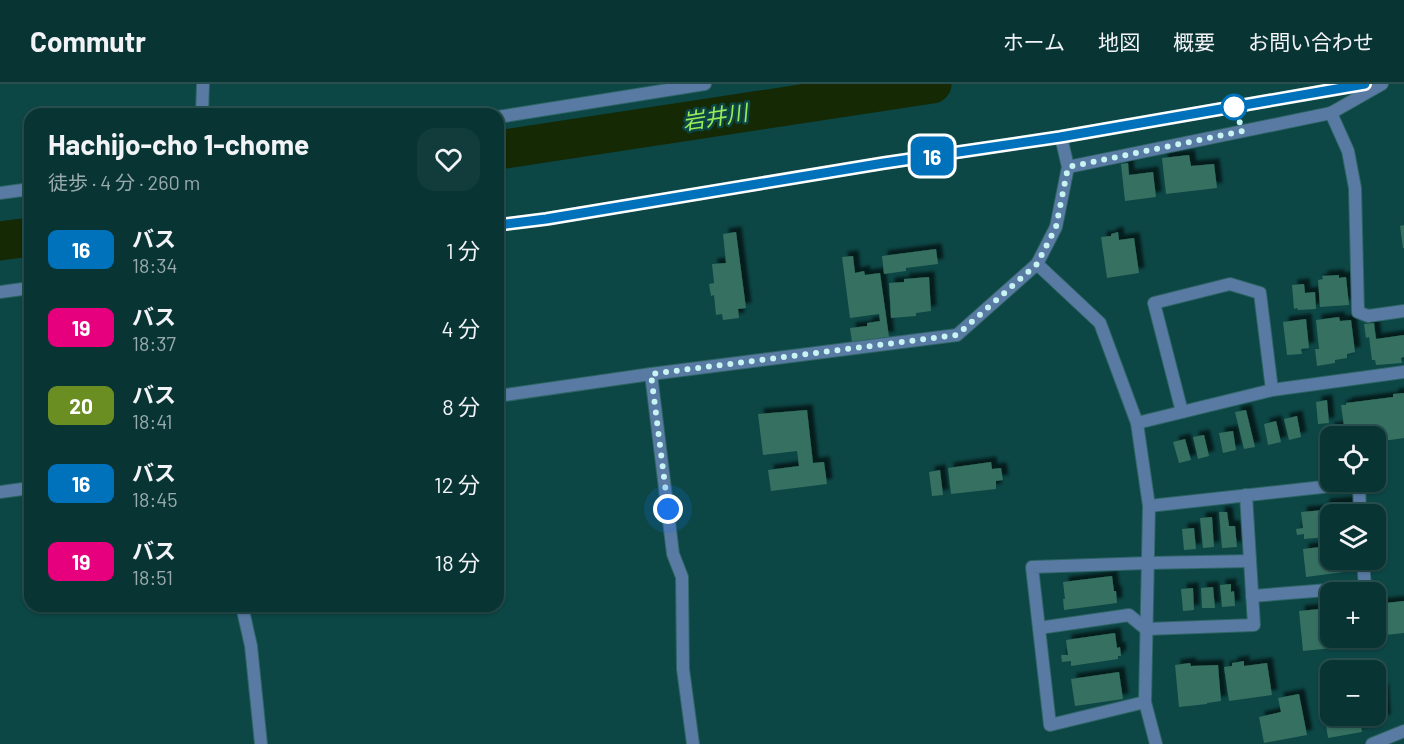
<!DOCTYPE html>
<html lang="ja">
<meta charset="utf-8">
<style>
:root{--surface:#093434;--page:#123c3c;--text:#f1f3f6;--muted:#99aaac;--line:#294f4f}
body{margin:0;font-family:Barlow,"Noto Sans JP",sans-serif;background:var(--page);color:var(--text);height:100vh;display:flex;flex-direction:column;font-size:22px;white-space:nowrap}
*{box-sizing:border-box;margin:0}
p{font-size:20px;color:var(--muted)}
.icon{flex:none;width:33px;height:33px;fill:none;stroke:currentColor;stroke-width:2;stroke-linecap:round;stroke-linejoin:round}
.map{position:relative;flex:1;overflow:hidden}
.panel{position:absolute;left:24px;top:24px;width:480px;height:504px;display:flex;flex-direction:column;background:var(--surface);border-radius:18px;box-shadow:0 2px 4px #0004,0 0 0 2px var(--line)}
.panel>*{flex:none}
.badge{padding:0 12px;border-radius:9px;font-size:21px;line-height:39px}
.controls{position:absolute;left:1320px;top:342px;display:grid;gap:12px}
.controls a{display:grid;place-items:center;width:66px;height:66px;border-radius:12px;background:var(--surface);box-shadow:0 2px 4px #0004,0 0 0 2px var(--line);font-size:30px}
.you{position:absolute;width:30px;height:30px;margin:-15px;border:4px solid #fff;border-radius:50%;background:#1a73e8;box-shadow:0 0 0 9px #1a73e833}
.map>.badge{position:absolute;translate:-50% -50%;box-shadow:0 0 0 3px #fff}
.round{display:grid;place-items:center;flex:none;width:63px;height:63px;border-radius:18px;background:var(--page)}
.overview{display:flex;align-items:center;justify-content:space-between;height:102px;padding:0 24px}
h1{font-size:28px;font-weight:700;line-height:45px}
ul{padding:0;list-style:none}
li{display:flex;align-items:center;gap:18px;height:78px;padding:0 24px}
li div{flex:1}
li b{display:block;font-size:22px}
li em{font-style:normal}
li .badge{min-width:66px;font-weight:700;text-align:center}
header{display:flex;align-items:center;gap:36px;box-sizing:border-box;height:84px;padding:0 30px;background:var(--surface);border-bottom:2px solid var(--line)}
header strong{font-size:28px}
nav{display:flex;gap:33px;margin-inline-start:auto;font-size:21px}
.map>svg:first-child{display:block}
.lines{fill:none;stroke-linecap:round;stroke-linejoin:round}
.river{stroke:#152904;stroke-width:39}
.building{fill:#367060;filter:url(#shadow)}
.minor-casing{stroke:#2d6564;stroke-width:14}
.tertiary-casing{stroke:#2d6564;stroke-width:14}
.minor{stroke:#587aa3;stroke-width:12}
.tertiary{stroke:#587aa3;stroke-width:12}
.line-casing{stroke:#fff;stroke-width:14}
.line{stroke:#0072bc;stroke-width:9}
.walk{stroke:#c6f4f2;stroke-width:6;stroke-dasharray:0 10.8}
.stop-dot{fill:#fff;stroke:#0072bc;stroke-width:3}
.labels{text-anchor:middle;stroke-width:5;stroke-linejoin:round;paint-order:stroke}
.water-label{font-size:22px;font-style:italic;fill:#99eb58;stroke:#0c4645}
</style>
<header>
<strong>Commutr</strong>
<nav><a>ホーム</a><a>地図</a><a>概要</a><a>お問い合わせ</a></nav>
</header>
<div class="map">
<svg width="1404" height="660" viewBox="0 0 1404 660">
<defs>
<filter id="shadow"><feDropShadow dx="5.5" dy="-5.5" stdDeviation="1.5" flood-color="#0009"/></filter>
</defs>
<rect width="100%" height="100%" fill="#0c4645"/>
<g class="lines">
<!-- river -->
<g class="river">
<path d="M498 66 932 0"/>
<path d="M0 157 30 153"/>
</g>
</g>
<!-- building -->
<g class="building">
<path d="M1189 71 1191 82 1214 80 1217 104 1166 110 1162 74Z"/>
<path d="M1128 79 1129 91 1153 88 1156 113 1125 117 1121 80Z"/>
<path d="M1404 141V164H1403L1400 142Z"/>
<path d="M736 148 746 224 738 225 739 234 723 236 722 230 716 231 714 211 711 212 709 200 714 199 712 180 726 179 723 150Z"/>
<path d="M1118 148 1119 156 1134 154 1139 189 1107 194 1101 153 1111 152V150Z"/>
<path d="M936 165 938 180 906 184V187L884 190 882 172Z"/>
<path d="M853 172 855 189 864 187 865 191 880 189 889 253 852 258 850 244 867 242V239L880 237 879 230 850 234 842 173Z"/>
<path d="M1339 191V194L1346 193 1349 221 1320 223 1318 196 1323 195 1322 192Z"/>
<path d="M929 193 931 227 916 229V232L891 234 889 199 904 198V195Z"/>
<path d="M1304 200 1305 209 1315 208 1316 225 1298 226 1297 224 1294 225 1292 201Z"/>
<path d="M1339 233 1340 237 1351 236 1355 268 1347 270V274L1335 276V279L1317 282 1315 265H1319L1316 236Z"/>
<path d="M1306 235 1309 264 1301 265 1302 270 1287 271 1283 238Z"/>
<path d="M1374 239 1376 255 1404 251V273L1401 274 1402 279 1376 281 1375 276H1372L1369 253 1366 254 1364 240Z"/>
<path d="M1404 309V354L1376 358V352H1330L1329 344 1344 342 1341 321H1346V319L1393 313V310Z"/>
<path d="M1327 316 1329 339 1318 340 1316 318Z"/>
<path d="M807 326 813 379 824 378 827 400 771 407 768 386 799 382 797 367 763 371 758 330Z"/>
<path d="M1246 326 1255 363 1244 365 1235 328Z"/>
<path d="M1297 332 1301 353 1289 356 1284 335Z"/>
<path d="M1276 337 1281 358 1268 361 1264 340Z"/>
<path d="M1233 347 1236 366 1223 369 1219 349Z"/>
<path d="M1204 351 1209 372 1198 375 1193 353Z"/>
<path d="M1185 355 1191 376 1179 379 1173 358Z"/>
<path d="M991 378 992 385 1001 384 1003 396 996 397V405L951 410 948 384Z"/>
<path d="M940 386 943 411 932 412 929 388Z"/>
<path d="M1349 418 1350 430H1330V448H1326V453L1304 455V450L1297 451 1296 445 1303 444 1301 428 1324 426V420Z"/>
<path d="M1219 428H1227L1229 442H1235L1237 463 1222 464Z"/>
<path d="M1212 433 1214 463 1203 464 1200 434Z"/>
<path d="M1194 444 1196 465 1184 466 1182 445Z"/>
<path d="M1328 455H1330V476H1353L1354 482H1350L1351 487 1306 493 1303 465 1329 462Z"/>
<path d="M1112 492 1114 507H1116L1117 519 1064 526 1063 515H1065L1063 498Z"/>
<path d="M1231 500V508L1234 507 1235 522 1222 523 1220 501Z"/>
<path d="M1213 503 1215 524H1202L1201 504Z"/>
<path d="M1193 504 1194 526 1183 527 1181 505Z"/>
<path d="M1404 517V549L1376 552V520Z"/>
<path d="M1330 524V554H1362L1363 561 1303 567 1299 527Z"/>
<path d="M1115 549 1117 564 1120 563 1121 572H1118V575L1071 582V577L1062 578 1061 571H1068L1066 556Z"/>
<path d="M1244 577V582L1267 579 1272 611 1229 617 1224 583 1232 582V579Z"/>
<path d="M1190 579 1191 582 1218 581 1221 617 1207 619V620L1179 623 1175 581Z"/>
<path d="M1119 588 1123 615 1075 622 1071 595Z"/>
<path d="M1376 605H1383L1385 636 1367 637V632H1376Z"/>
<path d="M1330 607V632H1360L1362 648 1328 654 1321 608Z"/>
<path d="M1299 610 1307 651 1264 659 1259 633 1281 628 1278 614Z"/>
</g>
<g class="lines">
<defs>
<g id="minor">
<path d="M1331 29 1348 67 1355 104 1358 228 1368 232 1404 227"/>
<path d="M202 30 203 0"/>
<path d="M498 33 705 0"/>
<path d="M1068 83 1331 29 1382 0"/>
<path d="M0 109 30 105"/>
<path d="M498 141 546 135 884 79 1061 53 1365 0"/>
<path d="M1037 180 1100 239 1137 339 1149 422 1145 618 1156 660"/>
<path d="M0 208 30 204"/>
<path d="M651 290 673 470 682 493 683 585 693 660"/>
<path d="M498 312 651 290 957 251 1037 180 1056 143 1068 83 1061 53"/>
<path d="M1182 328 1154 219 1230 200 1260 209 1272 306"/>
<path d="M1137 339 1272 306 1404 288"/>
<path d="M0 408 30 404"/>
<path d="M1149 422 1359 399 1360 430"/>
<path d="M1252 512 1365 503 1363 476"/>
<path d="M242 522 251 562 261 660"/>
<path d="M1039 544 1129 531 1146 545 1254 541 1246 411"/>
<path d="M1145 618 1050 641 1032 483 1148 479 1250 477"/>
</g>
<path id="tertiary" d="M1372 660 1404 647"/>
</defs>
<!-- minor casing -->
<use href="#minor" class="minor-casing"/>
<!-- tertiary casing -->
<use href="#tertiary" class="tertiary-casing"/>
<!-- minor -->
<use href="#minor" class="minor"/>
<!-- tertiary -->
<use href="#tertiary" class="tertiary"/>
</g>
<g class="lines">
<defs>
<path id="line" d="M498 141 546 135 884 79 1060 53 1365 0"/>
</defs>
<!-- line casing -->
<use href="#line" class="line-casing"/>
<!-- line -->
<use href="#line" class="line"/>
<!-- walk -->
<path class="walk" d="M668 425 651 290 957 251 1037 180 1056 143 1068 83 1243 47 1234 23"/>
</g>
<!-- markers -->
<circle class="stop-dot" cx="1234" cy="23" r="12"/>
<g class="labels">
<!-- water labels -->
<g class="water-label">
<text transform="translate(715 33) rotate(-9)" y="8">岩井川</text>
</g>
</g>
</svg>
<div class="controls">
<a><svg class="icon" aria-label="locate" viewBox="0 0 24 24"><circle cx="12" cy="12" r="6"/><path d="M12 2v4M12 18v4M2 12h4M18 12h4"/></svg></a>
<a><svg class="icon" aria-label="layers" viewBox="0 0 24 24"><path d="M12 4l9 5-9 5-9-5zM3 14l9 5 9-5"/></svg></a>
<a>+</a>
<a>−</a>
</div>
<div class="you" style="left:668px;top:425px"></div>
<b class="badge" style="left:932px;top:72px;background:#0072bc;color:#fff">16</b>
<section class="panel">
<div class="overview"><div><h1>Hachijo-cho 1-chome</h1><p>徒歩 · 4 分 · 260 m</p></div><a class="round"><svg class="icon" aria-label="heart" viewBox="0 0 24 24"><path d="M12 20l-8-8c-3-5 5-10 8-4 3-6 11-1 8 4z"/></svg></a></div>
<ul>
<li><span class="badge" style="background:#0072bc;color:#fff">16</span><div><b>バス</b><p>18:34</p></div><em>1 分</em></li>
<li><span class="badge" style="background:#e6007e;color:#fff">19</span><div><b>バス</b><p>18:37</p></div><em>4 分</em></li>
<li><span class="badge" style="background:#6b8e23;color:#fff">20</span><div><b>バス</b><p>18:41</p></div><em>8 分</em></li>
<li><span class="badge" style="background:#0072bc;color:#fff">16</span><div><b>バス</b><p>18:45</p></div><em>12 分</em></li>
<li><span class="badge" style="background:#e6007e;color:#fff">19</span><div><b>バス</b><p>18:51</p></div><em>18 分</em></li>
</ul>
</section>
</div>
